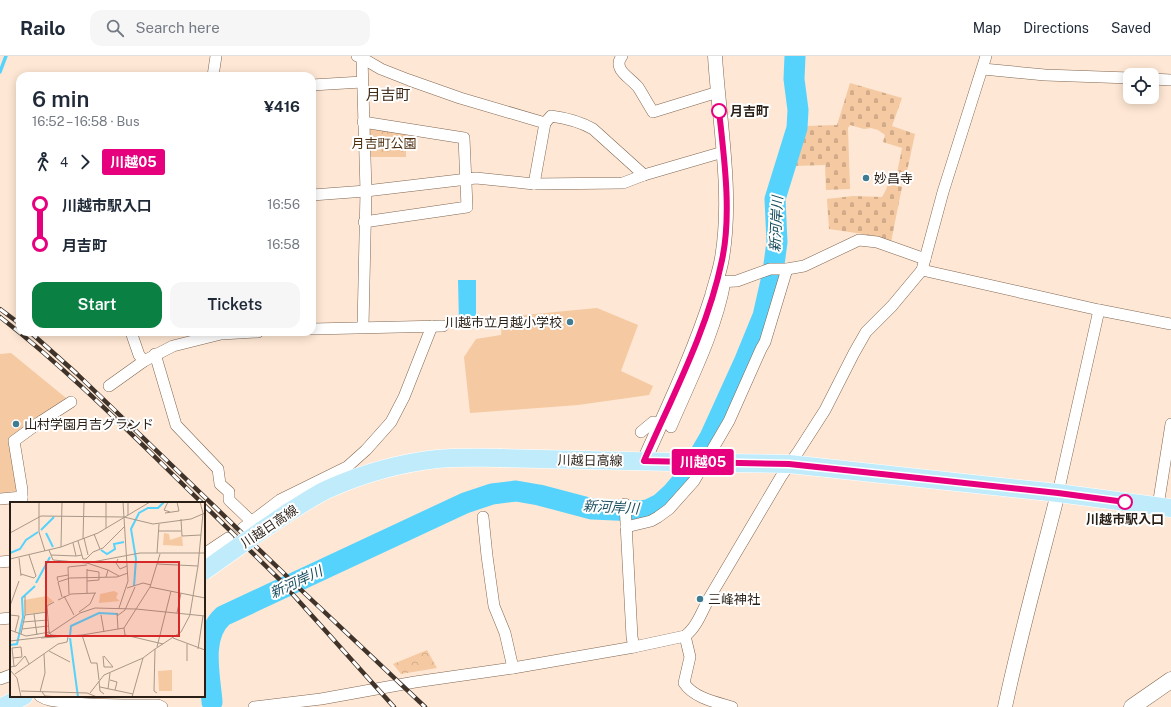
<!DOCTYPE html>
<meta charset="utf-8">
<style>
:root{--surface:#fff;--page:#f6f6f7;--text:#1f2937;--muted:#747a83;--line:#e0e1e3;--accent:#0b8043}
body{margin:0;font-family:"Public Sans","Noto Sans JP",sans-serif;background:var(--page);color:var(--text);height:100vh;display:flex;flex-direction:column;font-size:15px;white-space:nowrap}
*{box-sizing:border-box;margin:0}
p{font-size:13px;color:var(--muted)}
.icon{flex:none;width:22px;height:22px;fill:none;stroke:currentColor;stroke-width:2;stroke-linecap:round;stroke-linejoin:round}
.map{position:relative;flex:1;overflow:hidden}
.details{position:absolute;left:16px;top:16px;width:300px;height:264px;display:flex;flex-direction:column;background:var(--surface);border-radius:12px;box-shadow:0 2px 10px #0003}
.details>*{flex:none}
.badge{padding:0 8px;border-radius:3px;font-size:14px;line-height:26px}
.tools{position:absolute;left:1123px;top:12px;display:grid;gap:8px}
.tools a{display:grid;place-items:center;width:36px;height:36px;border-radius:8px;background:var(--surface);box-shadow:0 2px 10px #0003;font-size:20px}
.map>.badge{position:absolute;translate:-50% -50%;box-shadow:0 0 0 2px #fff}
.legs{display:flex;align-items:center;gap:6px;height:44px;padding:0 16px;font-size:13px}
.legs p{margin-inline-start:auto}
.headline{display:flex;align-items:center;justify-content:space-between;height:68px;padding:0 16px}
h1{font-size:22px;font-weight:600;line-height:30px}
.button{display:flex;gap:8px;margin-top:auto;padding:8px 16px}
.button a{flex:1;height:46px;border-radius:12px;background:var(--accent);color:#fff;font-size:16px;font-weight:600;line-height:46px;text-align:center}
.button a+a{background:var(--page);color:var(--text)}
ul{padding:0 16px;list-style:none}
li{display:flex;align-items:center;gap:14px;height:40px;font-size:15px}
li i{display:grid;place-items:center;width:6px;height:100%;margin:0 5px;background:currentColor}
li i::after{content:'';width:10px;height:10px;margin:-5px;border:3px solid;border-radius:50%;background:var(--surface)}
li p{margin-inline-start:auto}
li:first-child i{background:linear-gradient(#0000 50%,currentColor 0)}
li:last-child i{background:linear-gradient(currentColor 50%,#0000 0)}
header{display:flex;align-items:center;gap:24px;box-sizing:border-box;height:56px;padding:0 20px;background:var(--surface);border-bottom:1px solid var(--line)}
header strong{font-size:19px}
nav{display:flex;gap:22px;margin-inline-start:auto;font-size:14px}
.search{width:280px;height:36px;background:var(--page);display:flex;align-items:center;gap:10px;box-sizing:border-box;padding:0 14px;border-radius:12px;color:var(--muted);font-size:15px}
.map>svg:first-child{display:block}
.grass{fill:#f5c9a1}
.cemetery{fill:url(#cemetery-stones)}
.park{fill:url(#park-crowns)}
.water{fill:#55d3fd}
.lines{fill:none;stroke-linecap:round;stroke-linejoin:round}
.stream{stroke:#55d3fd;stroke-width:3.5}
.river{stroke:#55d3fd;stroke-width:21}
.minor-tunnel{stroke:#d3bfae;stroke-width:11;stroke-dasharray:11 5.5;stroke-linecap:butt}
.minor-casing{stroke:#806752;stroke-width:12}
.tertiary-casing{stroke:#806752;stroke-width:15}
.secondary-casing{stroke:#806752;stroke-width:17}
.primary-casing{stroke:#fff;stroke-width:19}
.minor{stroke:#fff;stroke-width:11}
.tertiary{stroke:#fff;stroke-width:14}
.secondary{stroke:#fff;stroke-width:16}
.primary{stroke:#c0ebfb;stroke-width:18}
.rail-casing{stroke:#40342a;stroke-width:4.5}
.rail{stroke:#fff;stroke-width:3;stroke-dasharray:9;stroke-linecap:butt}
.primary-bridge-casing{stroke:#fff;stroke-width:19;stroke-linecap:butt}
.primary-bridge{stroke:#c0ebfb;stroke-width:18}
.line-1-casing{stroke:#fff;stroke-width:9}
.line-1{stroke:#e6007e;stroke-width:6}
.stop-1-dot{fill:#fff;stroke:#e6007e;stroke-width:2}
.poi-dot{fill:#3f7c92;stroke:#fff;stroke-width:1.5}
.labels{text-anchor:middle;stroke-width:4;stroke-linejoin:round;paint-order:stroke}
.stop-label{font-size:13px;font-weight:bold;fill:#291f16;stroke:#fff;text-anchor:start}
.park-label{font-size:13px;fill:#4c2f10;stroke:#fff}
.poi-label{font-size:13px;fill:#291f16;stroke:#fff;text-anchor:start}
.street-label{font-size:13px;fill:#291f16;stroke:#fff}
.water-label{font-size:14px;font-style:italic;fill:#184d5e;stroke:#fff}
.quarter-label{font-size:15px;fill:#3e2915;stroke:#fff}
.inset-river{fill:none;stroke:#55d3fd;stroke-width:2}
.inset-road{fill:none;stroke:#a99788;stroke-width:1}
.view{fill:#d62828;fill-opacity:0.15;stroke:#d62828;stroke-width:2}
.inset-edge{fill:none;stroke:#291f16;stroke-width:2}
</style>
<header>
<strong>Railo</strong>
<div class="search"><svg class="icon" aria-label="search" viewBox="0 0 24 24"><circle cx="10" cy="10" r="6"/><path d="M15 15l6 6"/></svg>Search here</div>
<nav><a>Map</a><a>Directions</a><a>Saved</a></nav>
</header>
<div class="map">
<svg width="1171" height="651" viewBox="0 0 1171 651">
<defs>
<pattern id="cemetery-stones" width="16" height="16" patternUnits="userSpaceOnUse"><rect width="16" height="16" fill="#f5c9a1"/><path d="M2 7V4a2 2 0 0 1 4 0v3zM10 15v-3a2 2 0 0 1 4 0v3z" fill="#d2ac8a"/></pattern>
<pattern id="park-crowns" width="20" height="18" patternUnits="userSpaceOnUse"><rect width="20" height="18" fill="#f5c9a1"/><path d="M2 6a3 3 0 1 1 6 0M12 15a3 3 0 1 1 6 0" fill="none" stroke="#d2ac8a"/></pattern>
</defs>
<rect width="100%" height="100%" fill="#fee7d4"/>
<!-- grass -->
<g class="grass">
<path d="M597 252 638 269 621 315 653 330 649 339 578 349 470 357 464 301 476 283 501 279 503 261Z"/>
<path d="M11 297 66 342 65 346 11 384 17 435 0 437V298Z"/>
</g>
<!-- cemetery -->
<g class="cemetery">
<path d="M850 27 902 42 892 70 915 78 906 120 897 117 902 92 883 86 885 79 878 74 871 72 864 73 850 69 848 72 850 133 826 134 825 109 794 110 806 70 837 69Z"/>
<path d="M888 127 902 131 891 186 863 178 829 173 827 143 853 140 882 141 886 134Z"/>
</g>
<!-- park -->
<g class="park">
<path d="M373 71 406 77V101H370L369 74Z"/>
<path d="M427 594 437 612 401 618 393 608Z"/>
</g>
<!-- water -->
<path class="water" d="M458 224H476V267H459Z"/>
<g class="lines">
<!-- stream -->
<path class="stream" d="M0 16 6 0"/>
<!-- river -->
<path class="river" d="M212 646C210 619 200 581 223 560L465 447 492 438 516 435 539 439 592 453 638 455 648 454 660 448 672 437 689 417 710 381 745 304 763 260 773 216 777 186 775 143 797 72 798 54 794 23 795 0"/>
<!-- minor-tunnel -->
<path class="minor-tunnel" d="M228 482 243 472"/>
<defs>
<g id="minor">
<path d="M357 0 362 2 381 13 409 24 460 42 545 67 534 128"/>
<path d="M622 0C619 4 618 8 620 12 622 18 633 25 638 31 643 39 648 48 653 56L718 36"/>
<path d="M362 2 366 135 363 271"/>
<path d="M983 13 1045 19 1130 22"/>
<path d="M213 20 216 0"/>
<path d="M1152 23 1171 24"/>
<path d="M312 29 362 26"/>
<path d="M363 66 464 82 467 151 364 166"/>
<path d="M545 67 551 60C566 62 579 65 593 73L644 119"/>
<path d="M312 139 366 135 476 122 534 128 623 127 644 119 723 96"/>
<path d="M922 214 1099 254 1171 268"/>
<path d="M716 226 737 225 770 213H787L804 210 859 184 877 186 925 203"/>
<path d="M312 273 443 270"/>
<path d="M131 276 139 299 144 305"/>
<path d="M155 298 176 369 218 413 220 428 229 436V444L251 465"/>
<path d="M109 330 144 305 173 290 221 278 258 276"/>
<path d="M671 371C691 324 716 276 725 226"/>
<path d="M641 376 653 366"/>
<path d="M1058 437 1099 254"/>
<path d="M0 443 22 441"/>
<path d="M22 447V434L14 385 40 366 71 346"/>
<path d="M625 448 632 581 634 591"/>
<path d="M1158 450 1171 368"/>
<path d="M483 461 487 500 494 550 505 577 513 612"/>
<path d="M626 471 651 465 658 461 669 453 694 425 729 365 761 293 765 286 787 213"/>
<path d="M243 472 280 444 347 411 366 394 391 366 404 341 432 270"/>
<path d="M204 498 228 482"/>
<path d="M0 506 11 505"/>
<path d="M0 563 11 562"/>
<path d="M685 580 690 601 684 627C694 642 715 646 732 651"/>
<path d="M0 623 11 619"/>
<path d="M40 640C48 645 55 645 64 646 95 650 126 649 158 649L162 651"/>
<path d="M254 651 321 643 415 626 513 612 634 591 685 580C696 572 702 556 708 544L782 419 798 396 825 354 854 297 866 276 892 250 922 214 943 136 986 0"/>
</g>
<g id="tertiary">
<path d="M644 405C668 351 694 297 712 240 715 228 720 215 722 202 733 138 719 65 715 0"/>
<path d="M1005 651C1020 579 1040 509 1058 437"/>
</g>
<path id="secondary" d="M1132 651 1171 624"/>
<g id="primary">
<path d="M501 402 672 406"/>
<path d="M725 407 789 408 1058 437 1171 452"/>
<path d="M2 651 24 640"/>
</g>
</defs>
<!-- minor casing -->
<use href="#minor" class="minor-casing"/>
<!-- tertiary casing -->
<use href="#tertiary" class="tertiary-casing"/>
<!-- secondary casing -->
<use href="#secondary" class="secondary-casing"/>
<!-- primary casing -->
<use href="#primary" class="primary-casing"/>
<!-- minor -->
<use href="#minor" class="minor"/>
<!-- tertiary -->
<use href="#tertiary" class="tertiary"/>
<!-- secondary -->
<use href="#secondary" class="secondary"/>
<!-- primary -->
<use href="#primary" class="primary"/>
<defs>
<g id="rail">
<path d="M0 253 20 268"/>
<path d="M0 261C72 317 136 383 202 447"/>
<path d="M30 276 76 317 298 531 425 651"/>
<path d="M204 449 279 523 394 651"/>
</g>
</defs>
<!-- rail casing -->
<use href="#rail" class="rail-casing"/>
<!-- rail -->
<use href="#rail" class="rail"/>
<defs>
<g id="primary-bridge">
<path d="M672 406 725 407"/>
<path d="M204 515C232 495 260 475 289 456 302 448 315 439 328 433 362 418 400 407 437 403 458 401 479 402 501 402"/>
</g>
</defs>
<!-- primary-bridge casing -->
<use href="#primary-bridge" class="primary-bridge-casing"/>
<!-- primary-bridge -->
<use href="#primary-bridge" class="primary-bridge"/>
</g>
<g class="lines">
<defs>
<path id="line-1" d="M719 55C724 101 732 158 722 204 708 273 672 341 644 405L789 408 1058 437 1125 446"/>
</defs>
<!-- line-1 casing -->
<use href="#line-1" class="line-1-casing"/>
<!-- line-1 -->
<use href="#line-1" class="line-1"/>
</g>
<!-- markers -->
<g class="stop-1-dot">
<circle cx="719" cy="55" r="7"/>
<circle cx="1125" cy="446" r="7"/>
</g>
<g class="poi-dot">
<circle cx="866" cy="122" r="4"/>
<circle cx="570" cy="266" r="4"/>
<circle cx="16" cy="368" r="4"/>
<circle cx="700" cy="543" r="4"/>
</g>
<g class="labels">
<!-- stop labels -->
<g class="stop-label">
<text x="730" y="60">月吉町</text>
<text x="1125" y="468" text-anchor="middle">川越市駅入口</text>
</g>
<!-- park labels -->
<g class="park-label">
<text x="384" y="92">月吉町公園</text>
</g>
<!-- poi labels -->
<g class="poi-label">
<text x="874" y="127">妙昌寺</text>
<text x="562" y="271" text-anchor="end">川越市立月越小学校</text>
<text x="24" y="373">山村学園月吉グランド</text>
<text x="708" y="548">三峰神社</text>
</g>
<!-- street labels -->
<g class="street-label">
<text transform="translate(590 404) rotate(1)" y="5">川越日高線</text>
<text transform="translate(269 470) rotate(-34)" y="5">川越日高線</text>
</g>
<!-- water labels -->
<g class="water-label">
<text transform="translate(776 168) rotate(-87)" y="5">新河岸川</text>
<text transform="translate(611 451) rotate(3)" y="5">新河岸川</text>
<text transform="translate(296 526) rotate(-25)" y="5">新河岸川</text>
</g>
<!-- quarter labels -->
<g class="quarter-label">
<text x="388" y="44">月吉町</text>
</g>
</g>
<!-- overview -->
<g transform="translate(10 446)">
<rect width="195" height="195" fill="#fee7d4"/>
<path d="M104 89 108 91 106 96 110 99 89 101 90 92ZM37 94 43 99 37 104 38 110 15 112 14 98ZM162 168V189H149L148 169Z" fill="#f5c9a1"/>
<path d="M154 31 159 32 160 38 172 34 173 44 153 43Z" fill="#f5c9a1"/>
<path class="inset-river" d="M31 28 44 15M36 31 43 45M91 48 97 52 105 47 104 42 114 40M0 51 10 47 16 38 28 30M26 81 40 55M124 84 126 57 121 27 129 11 138 6H148L154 0M60 134 61 124 89 111 108 112M60 136 68 195M0 143 7 142 13 115 12 96 25 84"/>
<path class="inset-road" d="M29 0V30L35 49M158 0 154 8 160 10M155 11 169 9 167 0M118 13V0M171 17 172 34 191 33M96 26V0M149 29H171M0 31 31 14 114 15 143 22 181 17 195 11M84 32 90 47M74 36 78 53M73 37 74 0M68 39 73 57H76L83 50 93 46 114 25M63 41 66 54 72 53M51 45 52 0M39 48 43 58 77 61 98 68 96 75M147 51 149 22M41 53 66 54M9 56 11 74M0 57 51 45 88 31 140 0M108 57 106 61 110 67 117 64M77 61 130 51H195M147 62 188 64M77 68 89 70V78L77 79M98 68 109 74M11 72 24 76 26 74 19 53M48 79 47 75 58 73M140 85 195 96M117 86 133 81 141 83M77 91V67M59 92 58 65 77 63M54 94 64 113M52 95 48 80 60 76 107 75 118 71M48 98 61 92 86 91M44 100 37 104 39 130 41 133 52 134M0 104 9 79M109 106 118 79 113 0M69 110 80 102 85 91M107 111 108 127M167 111 171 91M24 112 27 133M180 112 188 64 193 11 190 0M0 113 9 114 5 130M15 113V94M91 113 94 130M107 114 115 108 125 85M13 120 38 118M114 126 115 133 153 142M12 127 38 124M0 128 16 134 40 130M11 132 15 113 38 110M72 133 81 161H87L89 178M31 136 72 133 114 126 140 85 150 52M163 136 195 148M0 139 34 135 70 111 85 106 126 107 195 114M147 145 161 89M188 147 193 114M39 149 60 160M93 154 94 165H103M94 154 103 165M3 156 12 155 11 145 2 146 4 164M177 159V142M0 165 6 164 15 154 19 162M0 168 7 176 11 195M5 172 48 142 57 140 58 135M100 178 107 180 105 188M89 179 90 189 94 192M90 185 123 192M98 187 100 171M11 189 77 191 87 195M30 190 35 171 34 152M32 190 35 194 50 195M80 191 94 173 133 156M147 191 144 189 145 147 171 130 180 113M122 195 133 156 145 147"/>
<path class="view" d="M36 60H169V134H36Z"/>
<rect width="195" height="195" class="inset-edge"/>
</g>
</svg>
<div class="tools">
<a><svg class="icon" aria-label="locate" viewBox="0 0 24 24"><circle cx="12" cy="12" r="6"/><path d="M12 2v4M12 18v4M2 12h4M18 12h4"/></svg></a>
</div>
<b class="badge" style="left:703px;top:406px;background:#e6007e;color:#fff">川越05</b>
<section class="details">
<div class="headline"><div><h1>6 min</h1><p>16:52 – 16:58 · Bus</p></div><b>¥416</b></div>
<div class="legs"><svg class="icon" aria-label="walk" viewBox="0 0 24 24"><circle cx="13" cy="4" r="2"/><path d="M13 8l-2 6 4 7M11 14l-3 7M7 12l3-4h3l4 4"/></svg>4<svg class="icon" aria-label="forward" viewBox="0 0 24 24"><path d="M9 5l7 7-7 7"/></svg><b class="badge" style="background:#e6007e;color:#fff">川越05</b></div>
<ul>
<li><i style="color:#e6007e"></i><b>川越市駅入口</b><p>16:56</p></li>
<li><i style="color:#e6007e"></i><b>月吉町</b><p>16:58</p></li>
</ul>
<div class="button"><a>Start</a><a>Tickets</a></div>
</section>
</div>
